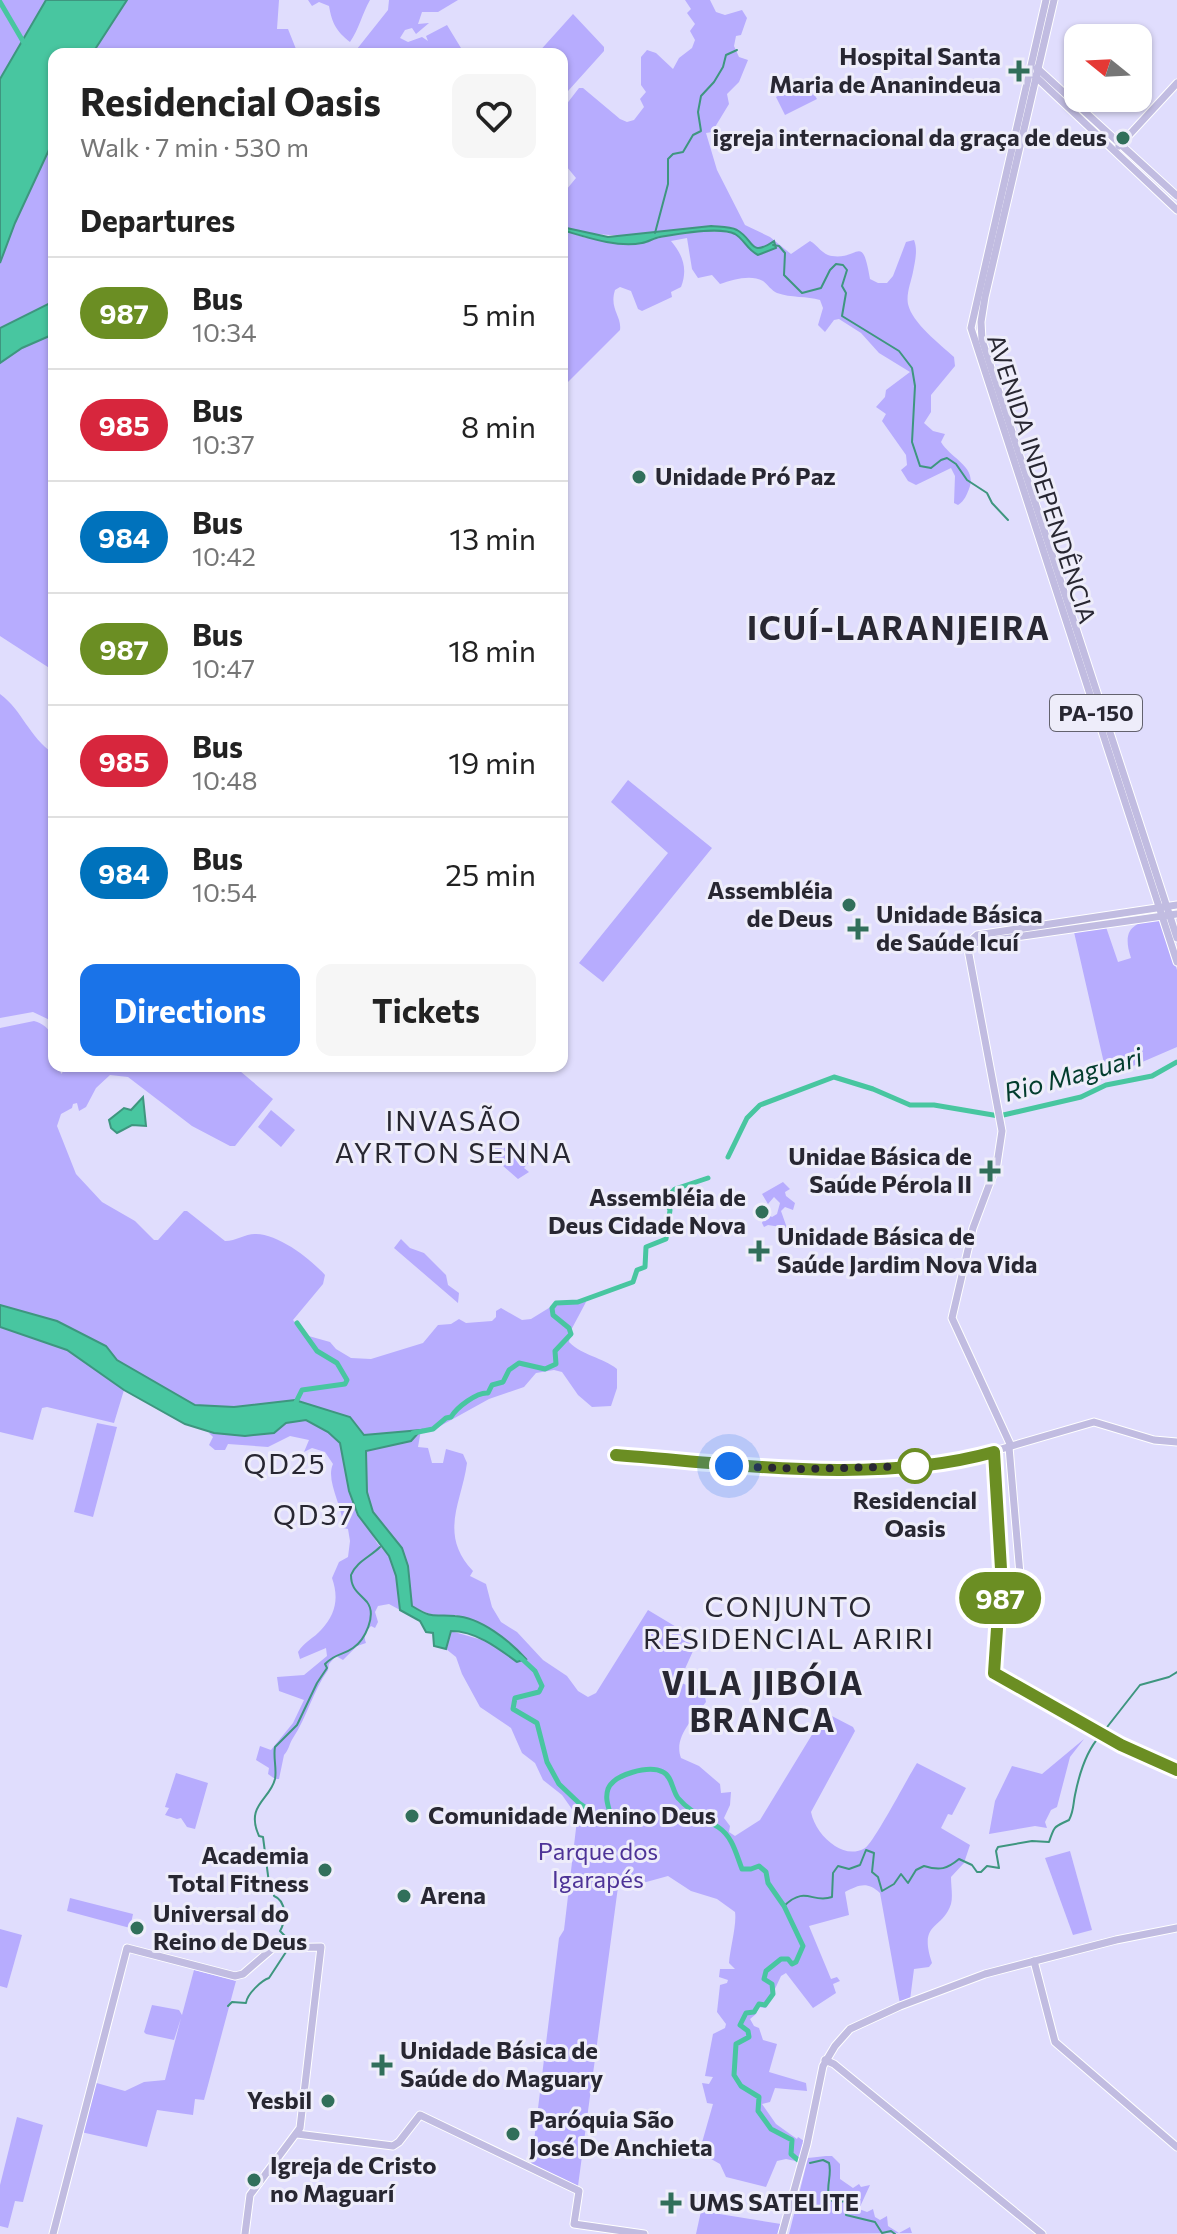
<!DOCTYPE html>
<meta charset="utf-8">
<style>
:root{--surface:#fff;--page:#f6f6f6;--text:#222;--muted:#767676;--line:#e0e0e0;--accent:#1a73e8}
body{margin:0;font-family:Commissioner,sans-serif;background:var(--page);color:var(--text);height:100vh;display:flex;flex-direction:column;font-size:30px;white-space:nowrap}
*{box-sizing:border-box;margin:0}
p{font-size:26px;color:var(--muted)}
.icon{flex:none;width:44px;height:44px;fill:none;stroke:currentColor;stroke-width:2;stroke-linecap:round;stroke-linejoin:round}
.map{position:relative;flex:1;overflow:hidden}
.details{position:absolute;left:48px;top:48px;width:520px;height:1024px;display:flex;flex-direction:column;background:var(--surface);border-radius:16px;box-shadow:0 2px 6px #0004}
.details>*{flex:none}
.badge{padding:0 16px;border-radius:26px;font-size:28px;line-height:52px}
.needle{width:52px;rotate:288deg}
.fabs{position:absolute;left:1064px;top:24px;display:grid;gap:16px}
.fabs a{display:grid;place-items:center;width:88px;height:88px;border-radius:16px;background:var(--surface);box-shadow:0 2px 6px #0004;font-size:40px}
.you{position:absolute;width:40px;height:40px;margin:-20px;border:6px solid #fff;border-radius:50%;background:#1a73e8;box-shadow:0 0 0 12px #1a73e833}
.map>.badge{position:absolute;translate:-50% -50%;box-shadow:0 0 0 4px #fff}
h2{padding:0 32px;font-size:30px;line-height:72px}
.round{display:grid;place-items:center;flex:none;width:84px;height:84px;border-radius:16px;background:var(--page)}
.overview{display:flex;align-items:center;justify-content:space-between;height:136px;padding:0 32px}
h1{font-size:38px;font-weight:700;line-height:60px}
.primary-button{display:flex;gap:16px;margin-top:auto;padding:16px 32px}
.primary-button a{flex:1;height:92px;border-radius:16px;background:var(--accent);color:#fff;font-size:32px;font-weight:700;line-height:92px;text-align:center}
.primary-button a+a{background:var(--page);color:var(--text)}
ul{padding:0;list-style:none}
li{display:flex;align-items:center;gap:24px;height:112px;padding:0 32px;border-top:2px solid var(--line)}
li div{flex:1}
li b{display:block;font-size:30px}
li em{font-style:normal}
li .badge{min-width:88px;font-weight:700;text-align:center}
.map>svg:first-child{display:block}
.green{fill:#b7acfe;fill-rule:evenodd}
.water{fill:#48c6a0;stroke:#3e967f;stroke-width:2}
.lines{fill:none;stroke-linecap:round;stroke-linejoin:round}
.stream{stroke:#3e967f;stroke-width:2}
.river{stroke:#48c6a0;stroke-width:5}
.major-casing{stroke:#fff;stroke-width:9}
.major{stroke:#c1bce1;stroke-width:7}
.line-casing{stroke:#fff;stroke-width:18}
.line{stroke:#6b8e23;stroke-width:12}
.walk{stroke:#282732;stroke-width:8;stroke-dasharray:0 14.4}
.poi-dot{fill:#316f5a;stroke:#eeedfa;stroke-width:3}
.stop-dot{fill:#fff;stroke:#6b8e23;stroke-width:4}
.labels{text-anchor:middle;stroke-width:6;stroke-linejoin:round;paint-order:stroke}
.shield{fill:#eeedfa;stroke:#63626e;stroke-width:2}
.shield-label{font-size:22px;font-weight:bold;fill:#282732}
.poi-label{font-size:24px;font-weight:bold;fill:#282732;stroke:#eeedfa;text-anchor:start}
.street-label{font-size:24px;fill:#282732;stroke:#eeedfa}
.stop-label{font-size:24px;font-weight:bold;fill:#282732;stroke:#eeedfa}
.park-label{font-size:24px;fill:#4d3397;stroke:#eeedfa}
.water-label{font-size:26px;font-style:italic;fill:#023c2d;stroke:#eeedfa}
.quarter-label{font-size:28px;letter-spacing:2px;fill:#282732;stroke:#eeedfa}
.district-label{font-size:32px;font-weight:bold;letter-spacing:2px;fill:#282732;stroke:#eeedfa}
</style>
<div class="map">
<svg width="1177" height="2234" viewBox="0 0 1177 2234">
<rect width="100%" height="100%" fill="#e0ddfd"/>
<!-- green -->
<g class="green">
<path d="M0 0H46L0 79Z"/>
<path d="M127 0H279L277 29H288L298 54H92Z"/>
<path d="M308 0H370C362 14 359 29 350 42 336 31 332 23 329 6L319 2 312 6Z"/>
<path d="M389 0H458L438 12H422L418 24 429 23 416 34 412 28 405 30 400 38 408 42 422 37 428 41 426 36 447 25 464 53 436 54 432 48 433 53 429 54H356L357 49 388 10Z"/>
<path d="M685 0H710L716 12 725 15 742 10 747 18 741 35 736 36 734 46 739 57 748 60 739 82 727 94 729 104 712 132 706 133 717 170 745 225 770 237 791 254 810 241C818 245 822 255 832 256 859 260 862 232 870 279L878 283H887L893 276 906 242 914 240C918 250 915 261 913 272 911 282 906 294 908 304 912 323 940 344 954 357L955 366 931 395V412L924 423 933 431 945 434 941 442C951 459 978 467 969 489 966 496 965 500 958 505L954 503 955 476 951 468 916 485 908 481 901 470 907 465 906 455 882 421 886 414 876 407 885 397 886 390 910 372 879 353 861 333 839 319 834 320 825 332 818 325 823 308 820 300C807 296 791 298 777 293 772 291 767 284 763 281 750 274 733 280 720 284L712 275 698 278 692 269 687 238 671 241C683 255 688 269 681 287L671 292 672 297 642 311 638 309 631 291 620 287 615 290C609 309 622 316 620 330L562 388V230L586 238 593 234 562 227V195L576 178 562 161V110L579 88H583L620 119 627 122 634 120 644 107 640 99 646 92 641 85V57L647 50 656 53 673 69 679 58 692 48 695 40 690 31 695 24 687 13 691 9ZM711 226C719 227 729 226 737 230 756 240 748 257 773 242L757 255 735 234 726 232 704 231 657 237 644 243 622 244 593 237 594 234 627 236Z"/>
<path d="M573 14 604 47V51L568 91 562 86V54H537Z"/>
<path d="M806 81 817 99 785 115 776 97Z"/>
<path d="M54 139V301L0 328V263L15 223Z"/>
<path d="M54 334V671L0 636V363L22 348Z"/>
<path d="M0 694C23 711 28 736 54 754V1022L33 1012 0 1018Z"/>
<path d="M628 780 712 848 603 982 579 963 668 853 611 802Z"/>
<path d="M1161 918 1177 970V1047L1089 1085 1085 1073 1090 1071 1093 1080 1106 1072 1074 932 1106 927 1118 962 1131 958C1121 928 1134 922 1161 918Z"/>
<path d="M34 1021C57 1028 54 1045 54 1066H60L61 1074 68 1066H124L130 1070 134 1066H234L273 1099 235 1146H230L192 1126 128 1077 110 1075 96 1088 86 1107 79 1111 77 1103 73 1104 72 1108 61 1114 57 1126 76 1174 102 1202 135 1221 154 1240H158L184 1211H187L225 1241C236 1241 245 1234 255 1234 277 1233 311 1259 325 1275L323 1284 293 1320 305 1335 330 1342 336 1349 351 1358 371 1359 423 1343 438 1325 451 1324 459 1319 466 1323 492 1321 496 1317V1311L501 1308 522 1320 531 1319 557 1303 583 1299 586 1302 570 1332 569 1342C583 1356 602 1357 617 1369V1388L611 1406 592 1407 578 1395 562 1372 554 1370 536 1373 524 1387 489 1399 433 1430H421L418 1447 428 1448 432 1463H443L446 1449 463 1454 467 1463C462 1502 438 1534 473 1571L470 1576 486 1584 492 1607 501 1622 517 1632 543 1660 567 1676 578 1691 588 1697 596 1693 648 1610 698 1640 679 1682 704 1692 706 1702C694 1718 673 1737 681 1758L699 1766 720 1784 721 1793 731 1792 730 1805 724 1818 730 1826 729 1832 735 1836 760 1820 824 1715 828 1714 853 1727 855 1731 811 1812C814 1826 823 1838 835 1846 844 1852 855 1854 865 1848 873 1844 908 1777 917 1763L966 1788 952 1815 948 1814 941 1828 970 1845 964 1863 951 1877C951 1886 953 1896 951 1904 942 1931 918 1921 932 1963L929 1967 914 1969 910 2000 900 2004 880 1893C867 1881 859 1885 845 1892L849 1915 809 1926 831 1979 837 1977 840 1981 833 1984 836 1993 813 2008 786 1973 781 1976 766 2008 759 2007 756 2014 750 2019 754 2026 759 2028 763 2040 777 2044 769 2072 806 2083 807 2091 775 2088 770 2102 762 2104 776 2124 797 2139 798 2137 804 2141 800 2162 786 2159 777 2161 766 2187 726 2177 720 2164 704 2155 701 2146 713 2104 707 2103 702 2083 709 2084 713 2077 705 2076 713 2034 725 2028 726 2024 717 2012 720 1985 727 1983 728 1980 719 1977 720 1969H735L729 1963C730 1949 737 1924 735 1912L717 1899 691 1891 668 1876 639 1884 623 1879 618 1887 578 2186 576 2187 531 2165 559 1938 564 1930 577 1820 574 1812 562 1795 543 1780 535 1763 522 1753 511 1728 480 1707 462 1674 456 1657 446 1649 451 1631 489 1642 517 1662 515 1647 481 1624 456 1615 438 1618 412 1606 408 1566 373 1512 367 1492 366 1451 411 1441 364 1435 350 1417 295 1400 234 1407 195 1405 117 1360 106 1346 57 1321 0 1305V1028Z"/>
<path d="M271 1110 295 1130 281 1147 258 1127Z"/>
<path d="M494 1143 503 1149 507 1146 515 1151 511 1155 505 1151 502 1153 512 1162 517 1153 528 1163 524 1168 529 1172 518 1179 487 1152Z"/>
<path d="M783 1182 790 1189 785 1192 786 1196 795 1203 793 1210 785 1207 781 1211 787 1228 768 1225 764 1227 762 1223 764 1215 767 1214 772 1217 777 1214 780 1203 774 1197 768 1204 762 1194Z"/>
<path d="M401 1239 410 1248 424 1253 446 1275 448 1285 459 1293 458 1303 394 1248Z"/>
<path d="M0 1327 67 1350 124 1390 114 1423 47 1407 42 1408 33 1440 0 1432Z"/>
<path d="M306 1420 328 1431 340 1443 349 1491 377 1543 389 1556 396 1577 400 1610 389 1604 378 1606 375 1612 378 1622 375 1628 371 1626C366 1631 363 1636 366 1643L357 1646 343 1660 336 1656 329 1664 328 1670C313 1691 307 1717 293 1738 289 1744 289 1750 284 1755L279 1779H275L268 1774 269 1768 256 1760 260 1746 271 1750 293 1723 304 1700 279 1691 277 1677 304 1675 327 1656 326 1648 300 1659 298 1652C304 1642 314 1638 321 1630 336 1614 339 1598 332 1578L339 1562 348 1557 350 1541 348 1529 343 1528C344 1508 325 1481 333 1464L325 1452 312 1448 304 1452 309 1440 290 1436 268 1447 228 1444 225 1450H215L209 1445 213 1437 209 1433Z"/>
<path d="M97 1423 117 1427 93 1517 74 1512Z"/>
<path d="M1084 1739 1070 1757 1057 1807 1051 1810 1045 1822 1047 1828 1035 1826 989 1834 995 1801 1012 1766 1042 1774Z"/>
<path d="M176 1773 208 1783 195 1829 187 1827 181 1818 177 1819 165 1815 169 1808 165 1807Z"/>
<path d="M1070 1851 1092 1930 1073 1935 1045 1858Z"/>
<path d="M70 1898 133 1914 130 1928 67 1911Z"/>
<path d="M0 1929 22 1935 7 1988 0 1986Z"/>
<path d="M194 1970 236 1981 204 2100 195 2099 193 2115 157 2110 147 2147 81 2132 93 2082 125 2091 144 2082 165 2080 181 2018 174 2040 146 2034 144 2032 152 2005 179 2010 182 2015Z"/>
<path d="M17 2117 43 2125 23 2202 15 2201 8 2228 0 2226V2185Z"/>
<path d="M826 2156H832L840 2164V2179L853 2188 859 2184 861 2187 870 2185 859 2209 867 2212 873 2209 875 2217 880 2220 887 2216 888 2226 899 2233 910 2227 912 2233 789 2234 808 2158Z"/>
<path d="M701 2211 781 2224 778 2234H696Z"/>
</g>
<!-- water -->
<g class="water">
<path d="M46 0H127L92 54H54V139L15 223 0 263V79Z"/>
<path d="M711 226C719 227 729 226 737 230 755 240 749 258 774 241L776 248 758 255C747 250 744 239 735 234 719 226 677 234 660 237 654 238 648 242 642 243 617 248 586 237 562 230V227L608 237Z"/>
<path d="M54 301V334L22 348 0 363V328Z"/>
<path d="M143 1097 146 1126 132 1125 117 1133 111 1128 109 1120 124 1108 131 1110Z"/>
<path d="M0 1305 57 1321 106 1346 117 1360 195 1405 234 1407 295 1400 350 1417 364 1435 421 1430 411 1441 366 1451 367 1492 373 1512 402 1548 408 1566 412 1606C435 1620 432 1614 455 1616 480 1617 510 1641 526 1659L517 1662C498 1648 476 1631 451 1631L446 1649 434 1646 433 1633 426 1632 420 1621 400 1610 396 1576 389 1556 358 1515 349 1491 340 1443 328 1432 306 1420 286 1423 274 1433 245 1436 214 1433 185 1424 124 1390 67 1350 0 1327Z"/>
</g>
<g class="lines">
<!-- stream -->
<g class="stream">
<path d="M655 233 668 184V159L673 154 683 152 693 135 701 131 698 112 701 96 714 82 723 67 726 55 737 50"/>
<path d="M773 245 779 246 785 253 784 275 802 293 821 288 830 270 836 264 843 265 847 270 842 286 846 293 842 316 899 351 912 368 915 386 912 442 920 466 931 468 941 460 947 458 956 464 967 480 987 493 992 503 1008 520"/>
<path d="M1104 1731 1140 1685 1169 1677 1177 1672"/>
<path d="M784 1906C806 1885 812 1904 832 1897L833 1873 838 1866 849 1869 860 1865 866 1850 874 1853 872 1872 878 1877 882 1891 894 1884 901 1874 908 1883 916 1870 924 1866C940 1871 947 1869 959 1859L972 1865 977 1872H981L987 1866 999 1868 996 1851 998 1847 1032 1841 1049 1842C1055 1824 1055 1827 1069 1820 1074 1811 1073 1804 1075 1795 1079 1775 1086 1751 1100 1736"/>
<path d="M285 1946 286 1937 280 1931C286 1921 287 1901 274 1896L273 1887 269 1883 263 1837 259 1836C245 1805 270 1800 275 1779 277 1769 273 1757 275 1747L297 1725 317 1683 327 1668 325 1664C337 1652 342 1656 353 1648 365 1640 377 1615 367 1602 358 1592 351 1589 351 1575 356 1562 370 1557 380 1547"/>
<path d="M228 2006 232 2002 246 2003C247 1994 262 1980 269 1978L286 1952"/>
<path d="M810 2163 823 2160 829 2163C833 2178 822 2191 834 2203L845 2201 846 2215 875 2222 882 2233 891 2231 895 2234"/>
</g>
<!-- river -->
<g class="river">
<path d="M0 2 24 43"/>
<path d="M728 1157 747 1118 760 1105 834 1077 873 1089 910 1105H934L999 1116 1081 1097 1106 1085 1152 1076 1177 1062"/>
<path d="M295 1404 302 1390 345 1384 347 1380 337 1363 317 1351 297 1323"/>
<path d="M413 1433 433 1429 446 1418 451 1417C457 1407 477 1392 488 1393L492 1385 503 1382 509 1370 519 1363 545 1369 556 1364 555 1351 571 1334 569 1328 553 1315 552 1308 556 1303 578 1302 633 1282 637 1270 645 1267 646 1247 666 1239 670 1210 665 1200 675 1189 708 1178"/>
<path d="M520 1657 535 1671 542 1686 539 1692 515 1698 513 1709 537 1723 547 1762 559 1784 579 1803 603 1820 610 1813C608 1805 605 1798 608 1789 614 1774 649 1765 663 1772 672 1776 672 1790 678 1798 689 1811 704 1818 718 1827 733 1837 736 1854 742 1869H751L759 1866 766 1872 768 1883 784 1906 803 1946 796 1962 792 1964 788 1959H781L766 1971 764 1979 772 1984 773 1994 765 2005 759 2004 754 2012 746 2013 740 2025 748 2031 749 2037 736 2044 734 2075 741 2086 759 2097 758 2111 771 2129 792 2140 791 2154 798 2160"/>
</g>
<defs>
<g id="major">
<path d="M1046 0 971 328 1177 962"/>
<path d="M1054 0 985 297 981 322 982 340 1177 938"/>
<path d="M1037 68 1177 196"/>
<path d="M1035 76 1177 210"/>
<path d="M1119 146 1177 83"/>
<path d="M967 944 1002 1131 997 1164 973 1228 952 1318 1011 1446"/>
<path d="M967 944 977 935 1177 905"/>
<path d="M967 944 1177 914"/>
<path d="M994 1452 1001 1553 994 1673 1121 1745 1177 1770"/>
<path d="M616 1455 741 1467 804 1469 915 1466 977 1456 1094 1422 1154 1440 1177 1442"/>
<path d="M999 1608 1023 1609 1009 1447"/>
<path d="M1034 1961 1055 2042 1177 2147"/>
<path d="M825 2060 834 2064 1042 2234"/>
<path d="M297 2134 393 2146 399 2142 420 2115 579 2191 574 2224 644 2234"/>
<path d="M53 2234 127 1948 235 1976 243 1974 273 1948 321 1947 300 2128 250 2195 245 2234"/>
<path d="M782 2234 807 2144 823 2066 835 2046 850 2029 900 2006 985 1974 1116 1940 1177 1928"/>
</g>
</defs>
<!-- major casing -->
<use href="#major" class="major-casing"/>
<!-- major -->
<use href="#major" class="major"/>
</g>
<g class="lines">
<defs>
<path id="line" d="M616 1455C737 1464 876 1485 994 1452L1001 1569 994 1673 1121 1745 1177 1770"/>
</defs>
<!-- line casing -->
<use href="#line" class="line-casing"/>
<!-- line -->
<use href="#line" class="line"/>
<!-- walk -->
<path class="walk" d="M729 1466 804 1469 915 1466"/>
</g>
<!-- markers -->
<g class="poi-dot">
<path d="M1015 59h8v8h8v8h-8v8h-8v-8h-8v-8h8z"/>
<circle cx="1123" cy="138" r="8"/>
<circle cx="639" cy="477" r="8"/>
<circle cx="849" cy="905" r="8"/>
<path d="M854 917h8v8h8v8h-8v8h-8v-8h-8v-8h8z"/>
<path d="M986 1159h8v8h8v8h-8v8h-8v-8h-8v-8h8z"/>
<circle cx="762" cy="1212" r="8"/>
<path d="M755 1239h8v8h8v8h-8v8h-8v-8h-8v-8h8z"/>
<circle cx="412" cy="1816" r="8"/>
<circle cx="325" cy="1870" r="8"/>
<circle cx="404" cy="1896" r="8"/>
<circle cx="137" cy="1928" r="8"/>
<path d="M378 2053h8v8h8v8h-8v8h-8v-8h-8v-8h8z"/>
<circle cx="328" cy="2101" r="8"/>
<circle cx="513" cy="2134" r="8"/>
<circle cx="254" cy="2180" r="8"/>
<path d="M667 2191h8v8h8v8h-8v8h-8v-8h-8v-8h8z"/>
</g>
<circle class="stop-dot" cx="915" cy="1466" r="16"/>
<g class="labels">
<!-- shield labels -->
<rect class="shield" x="1050" y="695" width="92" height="36" rx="6"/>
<g class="shield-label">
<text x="1096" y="721">PA-150</text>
</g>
<!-- poi labels -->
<g class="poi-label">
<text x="1001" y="65" text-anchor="end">Hospital Santa<tspan x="1001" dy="28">Maria de Ananindeua</tspan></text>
<text x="1107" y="146" text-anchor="end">igreja internacional da graça de deus</text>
<text x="655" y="485">Unidade Pró Paz</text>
<text x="833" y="899" text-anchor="end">Assembléia<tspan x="833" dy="28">de Deus</tspan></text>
<text x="876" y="923">Unidade Básica<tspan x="876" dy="28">de Saúde Icuí</tspan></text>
<text x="972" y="1165" text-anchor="end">Unidae Básica de<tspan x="972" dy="28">Saúde Pérola II</tspan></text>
<text x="746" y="1206" text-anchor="end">Assembléia de<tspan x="746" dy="28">Deus Cidade Nova</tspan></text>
<text x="777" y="1245">Unidade Básica de<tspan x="777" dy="28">Saúde Jardim Nova Vida</tspan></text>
<text x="428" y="1824">Comunidade Menino Deus</text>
<text x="309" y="1864" text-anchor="end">Academia<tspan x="309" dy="28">Total Fitness</tspan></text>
<text x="420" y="1904">Arena</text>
<text x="153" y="1922">Universal do<tspan x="153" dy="28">Reino de Deus</tspan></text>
<text x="400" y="2059">Unidade Básica de<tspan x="400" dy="28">Saúde do Maguary</tspan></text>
<text x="312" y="2109" text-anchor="end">Yesbil</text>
<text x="529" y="2128">Paróquia São<tspan x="529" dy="28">José De Anchieta</tspan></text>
<text x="270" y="2174">Igreja de Cristo<tspan x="270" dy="28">no Maguarí</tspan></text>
<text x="689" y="2211">UMS SATELITE</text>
</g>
<!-- street labels -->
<g class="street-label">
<text transform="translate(1041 479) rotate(72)" y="8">AVENIDA INDEPENDÊNCIA</text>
</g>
<!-- stop labels -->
<g class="stop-label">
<text x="915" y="1509">Residencial<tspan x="915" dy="28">Oasis</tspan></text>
</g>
<!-- park labels -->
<g class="park-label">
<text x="598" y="1860">Parque dos<tspan x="598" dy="28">Igarapés</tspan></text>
</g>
<!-- water labels -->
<g class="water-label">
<text transform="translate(1073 1075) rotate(-15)" y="9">Rio Maguari</text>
</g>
<!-- quarter labels -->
<g class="quarter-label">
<text x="454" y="1131">INVASÃO<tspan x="454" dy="32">AYRTON SENNA</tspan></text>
<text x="285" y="1474">QD25</text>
<text x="314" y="1525">QD37</text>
<text x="789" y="1617">CONJUNTO<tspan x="789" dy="32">RESIDENCIAL ARIRI</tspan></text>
</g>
<!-- district labels -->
<g class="district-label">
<text x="899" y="640">ICUÍ-LARANJEIRA</text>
<text x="763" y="1695">VILA JIBÓIA<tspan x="763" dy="37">BRANCA</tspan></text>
</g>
</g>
</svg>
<div class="fabs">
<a><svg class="needle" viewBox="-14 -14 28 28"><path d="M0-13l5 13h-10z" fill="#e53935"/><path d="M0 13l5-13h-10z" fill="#767676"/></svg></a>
</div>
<div class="you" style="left:729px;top:1466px"></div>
<b class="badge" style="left:1000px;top:1598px;background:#6b8e23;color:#fff">987</b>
<section class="details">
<div class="overview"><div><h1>Residencial Oasis</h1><p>Walk · 7 min · 530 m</p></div><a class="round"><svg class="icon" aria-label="heart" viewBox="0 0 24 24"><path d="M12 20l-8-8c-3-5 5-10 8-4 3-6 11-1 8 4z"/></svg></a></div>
<h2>Departures</h2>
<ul>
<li><span class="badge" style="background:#6b8e23;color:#fff">987</span><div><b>Bus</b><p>10:34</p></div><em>5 min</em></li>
<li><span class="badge" style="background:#d7263d;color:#fff">985</span><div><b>Bus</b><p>10:37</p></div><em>8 min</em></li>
<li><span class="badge" style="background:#0072bc;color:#fff">984</span><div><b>Bus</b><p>10:42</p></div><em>13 min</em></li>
<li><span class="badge" style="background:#6b8e23;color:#fff">987</span><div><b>Bus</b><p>10:47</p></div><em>18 min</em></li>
<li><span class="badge" style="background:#d7263d;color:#fff">985</span><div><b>Bus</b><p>10:48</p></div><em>19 min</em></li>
<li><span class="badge" style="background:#0072bc;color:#fff">984</span><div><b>Bus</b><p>10:54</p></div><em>25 min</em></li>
</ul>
<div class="primary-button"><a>Directions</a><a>Tickets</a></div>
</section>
</div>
